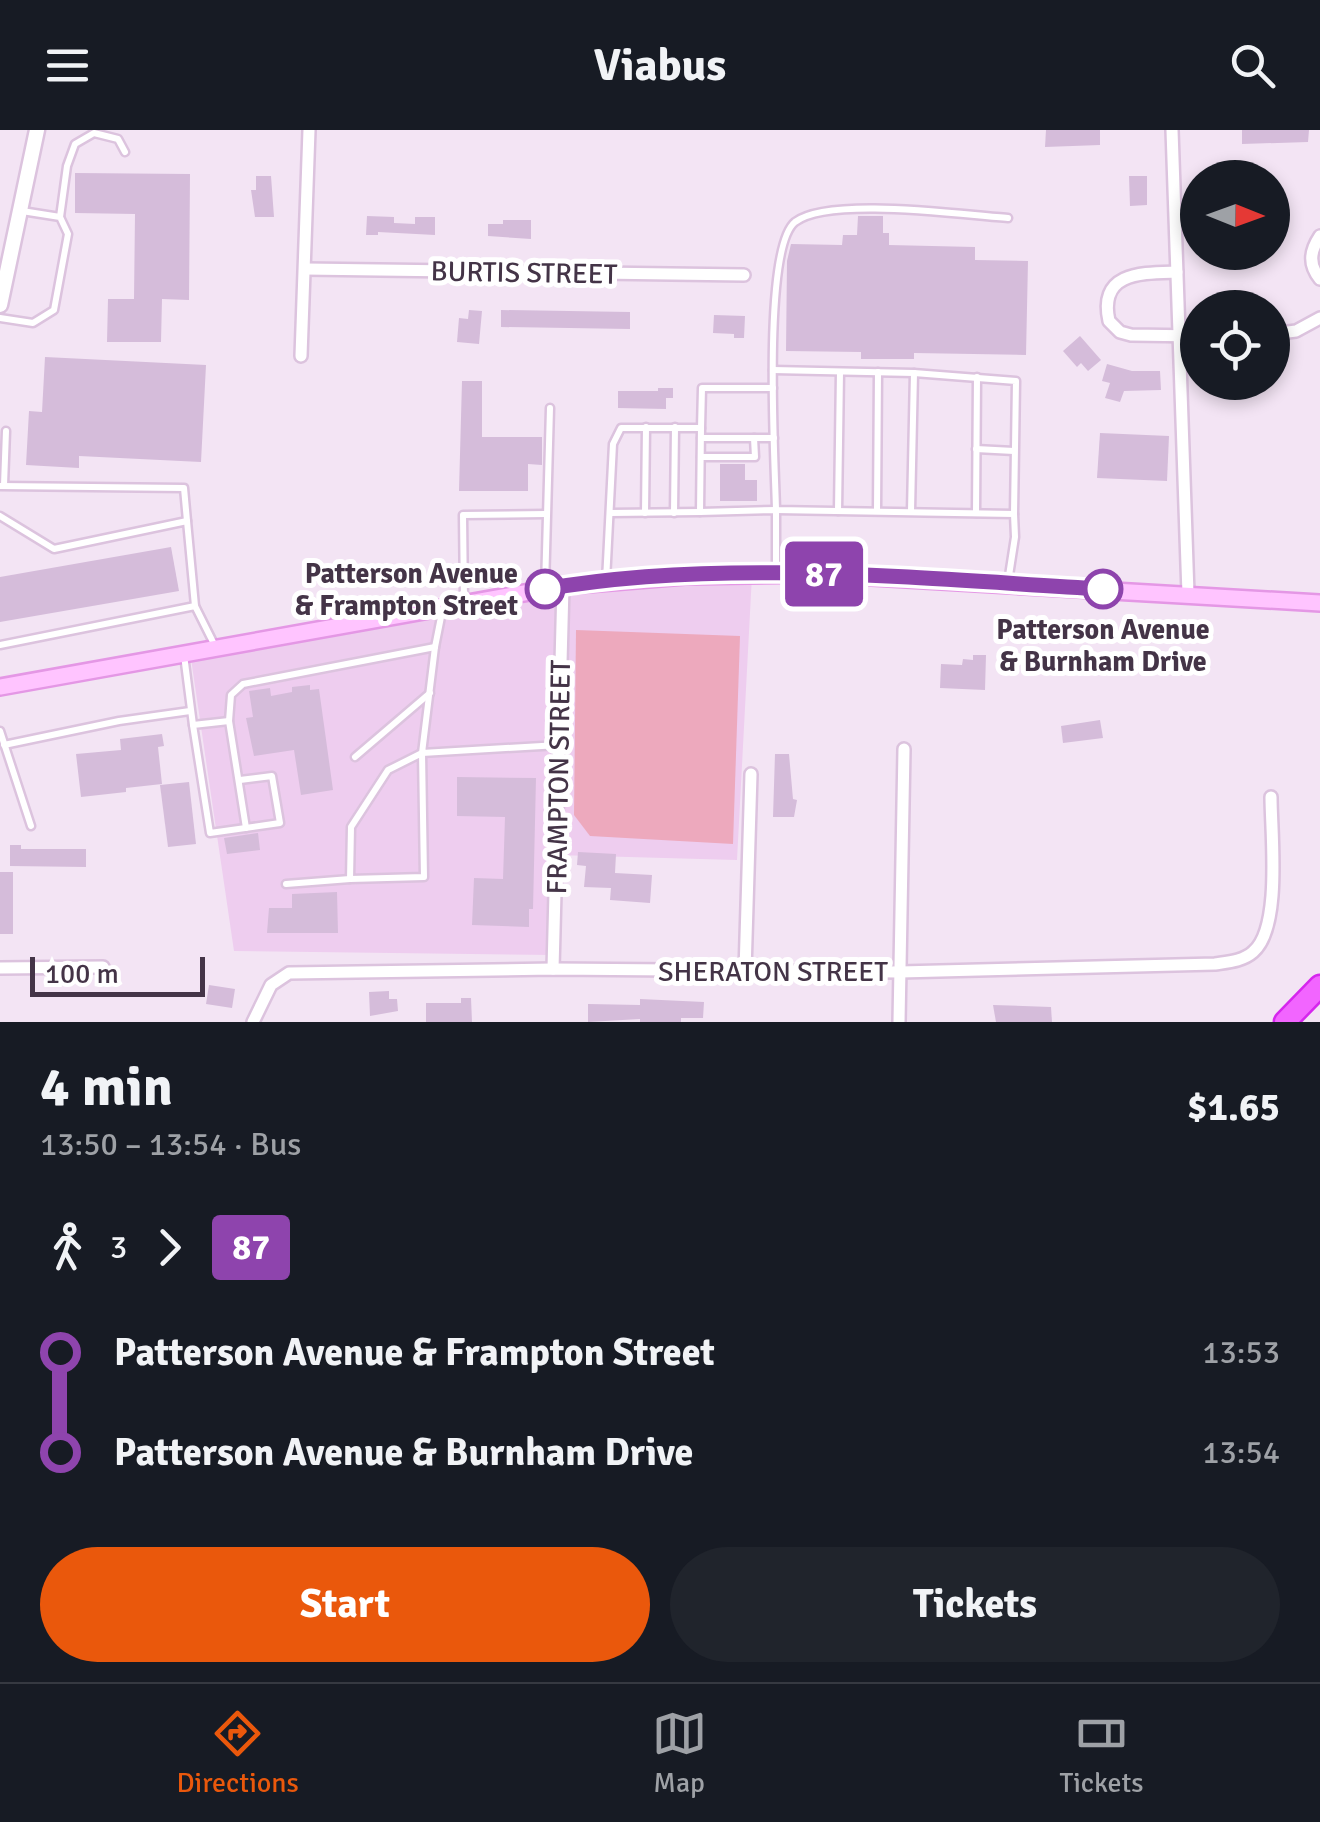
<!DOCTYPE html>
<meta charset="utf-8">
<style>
:root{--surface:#171b24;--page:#20242c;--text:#f1f3f6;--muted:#9ea1a6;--line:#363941;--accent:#ea580c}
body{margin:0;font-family:Signika,sans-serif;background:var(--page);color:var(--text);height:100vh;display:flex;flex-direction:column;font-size:38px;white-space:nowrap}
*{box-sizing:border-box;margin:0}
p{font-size:32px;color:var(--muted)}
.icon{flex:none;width:55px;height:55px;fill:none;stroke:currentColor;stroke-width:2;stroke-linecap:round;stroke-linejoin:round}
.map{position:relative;height:892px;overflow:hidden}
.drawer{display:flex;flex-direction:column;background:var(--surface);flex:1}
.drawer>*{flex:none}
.badge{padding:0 20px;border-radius:8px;font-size:35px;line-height:65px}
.needle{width:65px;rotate:91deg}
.controls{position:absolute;left:1180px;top:30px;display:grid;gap:20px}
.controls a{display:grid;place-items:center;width:110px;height:110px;border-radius:50%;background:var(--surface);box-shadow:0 5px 15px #0003;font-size:50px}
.scale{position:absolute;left:30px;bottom:25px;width:175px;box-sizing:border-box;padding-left:10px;border:5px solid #443447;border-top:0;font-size:28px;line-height:35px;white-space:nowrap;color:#443447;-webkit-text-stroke:8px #fff;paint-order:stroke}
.map>.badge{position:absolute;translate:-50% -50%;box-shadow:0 0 0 5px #fff}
.legs{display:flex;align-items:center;gap:15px;height:110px;padding:0 40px;font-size:32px}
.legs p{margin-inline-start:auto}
.overview{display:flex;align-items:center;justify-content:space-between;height:170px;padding:0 40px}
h1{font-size:55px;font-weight:800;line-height:75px}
.primary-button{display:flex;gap:20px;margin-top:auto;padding:20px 40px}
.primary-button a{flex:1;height:115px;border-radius:60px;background:var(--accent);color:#fff;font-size:40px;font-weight:800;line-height:115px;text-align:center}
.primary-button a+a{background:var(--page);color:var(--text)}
ul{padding:0 40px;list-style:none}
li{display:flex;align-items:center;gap:35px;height:100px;font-size:38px}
li i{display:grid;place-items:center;width:15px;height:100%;margin:0 12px;background:currentColor}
li i::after{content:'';width:25px;height:25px;margin:-12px;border:8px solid;border-radius:50%;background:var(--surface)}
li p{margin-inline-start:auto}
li:first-child i{background:linear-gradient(#0000 50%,currentColor 0)}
li:last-child i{background:linear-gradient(currentColor 50%,#0000 0)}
header{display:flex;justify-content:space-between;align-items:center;height:130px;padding:0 40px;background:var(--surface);font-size:45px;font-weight:800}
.tab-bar{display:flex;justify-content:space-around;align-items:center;height:140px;border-top:2px solid var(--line);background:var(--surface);font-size:28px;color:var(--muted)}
.tab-bar a{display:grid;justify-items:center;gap:5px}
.tab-bar .on{color:var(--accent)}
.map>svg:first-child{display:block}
.education{fill:#eecdef}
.green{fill:#eda9bd}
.building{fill:#d5bcda}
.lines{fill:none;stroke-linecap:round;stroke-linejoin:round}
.service-casing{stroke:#dcc3de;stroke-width:11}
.minor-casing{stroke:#dcc3de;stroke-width:16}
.tertiary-casing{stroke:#dcc3de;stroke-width:19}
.secondary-casing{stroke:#e497e5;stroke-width:20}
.motorway-casing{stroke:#d526ed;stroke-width:25}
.service{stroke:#fff;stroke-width:6}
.minor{stroke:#fff;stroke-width:11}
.tertiary{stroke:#fff;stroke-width:14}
.secondary{stroke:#ffc4ff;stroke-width:15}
.motorway{stroke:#f265ff;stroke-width:20}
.line-1-casing{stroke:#fff;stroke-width:22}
.line-1{stroke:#8e44ad;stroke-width:15}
.stop-1-dot{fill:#fff;stroke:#8e44ad;stroke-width:5}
.labels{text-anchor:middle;stroke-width:10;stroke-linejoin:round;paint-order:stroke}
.street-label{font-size:28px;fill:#443447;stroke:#fff}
.stop-label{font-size:28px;font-weight:bold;fill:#443447;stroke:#fff;text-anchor:end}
</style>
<header><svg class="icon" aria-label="menu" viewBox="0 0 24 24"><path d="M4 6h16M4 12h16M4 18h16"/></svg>Viabus<svg class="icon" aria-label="search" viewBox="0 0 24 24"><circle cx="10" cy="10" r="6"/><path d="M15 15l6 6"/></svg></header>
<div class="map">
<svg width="1320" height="892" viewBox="0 0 1320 892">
<rect width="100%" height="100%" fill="#f3e4f4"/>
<!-- education -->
<path class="education" d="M752 445 737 730 556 725 554 825 234 821 190 522 563 456Z"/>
<!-- green -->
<path class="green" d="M576 500 740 506 733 714 590 706 574 685Z"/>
<!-- building -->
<g class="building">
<path d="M1046 0H1100V15L1045 17Z"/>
<path d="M1242 0H1309L1308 12 1242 14Z"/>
<path d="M75 43 190 44 189 170 162 169 161 212H107L108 169H134L135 84 75 83Z"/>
<path d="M256 46H271L274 87H255L251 60H256Z"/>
<path d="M1129 46H1147V75L1130 76Z"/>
<path d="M367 86 394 87V93L415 94V87H435V105L378 102V105H366Z"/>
<path d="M858 86H883V103H889V115L975 117V130L1028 131 1026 225 914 223V229H861V222L786 221 787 131 791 114 842 115 843 105H857Z"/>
<path d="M503 90H531V109L488 106V94H503Z"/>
<path d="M469 180 482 181 479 214 457 212 459 188 468 189Z"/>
<path d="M501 180 630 182V199L501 197Z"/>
<path d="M714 185 745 186 744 208H734V204L713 203Z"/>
<path d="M1080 206 1101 230 1088 241 1081 233 1077 237 1063 221Z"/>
<path d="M45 227 206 235 201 332 79 326V338L26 335 29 281 42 282Z"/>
<path d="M1107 234 1132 241H1160L1161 260 1124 261 1120 272 1105 268 1110 253 1102 251Z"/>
<path d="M462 251H482V307H542V335L528 334V361H459Z"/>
<path d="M658 258H673V268H666V279L618 278V261H658Z"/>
<path d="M1100 303 1169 306 1167 351 1097 348Z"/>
<path d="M720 334H745V350H757V371H720Z"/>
<path d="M171 417 179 461 0 492V447Z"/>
<path d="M973 525H986L985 560 940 558 941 534 962 535 963 529 973 530Z"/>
<path d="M310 555V560L319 559 333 660 301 665 294 620 254 626 246 588 253 587 249 561 270 558 271 566 292 562V557Z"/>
<path d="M1100 590 1103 608 1063 613 1061 596Z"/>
<path d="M162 604 164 616 158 617 162 654 126 658V662L81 667 76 624 121 620 120 609Z"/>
<path d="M775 624H789L793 669 797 670 794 687H773Z"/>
<path d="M457 647 536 648 533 779H529V797L472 795 474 748 503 749 505 687 457 686Z"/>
<path d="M189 652 196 714 168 717 160 655Z"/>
<path d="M258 703 260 720 227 724 224 708Z"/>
<path d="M10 715H21V719H86V737L10 736Z"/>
<path d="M578 722 616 724 615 743 652 745 650 773 610 770 611 758 584 757 586 736 577 735Z"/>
<rect x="0" y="742" width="13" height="62"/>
<path d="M337 762 338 803H267L269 778H292V764Z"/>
<path d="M209 855 235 859 232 878 206 874Z"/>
<path d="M389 861V869H397L398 881 370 886 369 862Z"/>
<path d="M461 868H471L472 892H426V873H461Z"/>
<path d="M640 869 704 872 703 888H681V892H640V889L588 892V874L640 875Z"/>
<path d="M993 875 1051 877 1052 892H996Z"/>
</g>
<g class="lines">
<defs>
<g id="service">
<path d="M60 87 67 36 75 14 94 3 118 9 125 22"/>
<path d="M1008 88C963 85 829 66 795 92 762 119 775 332 776 380L1014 384 1015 407 1008 452"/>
<path d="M0 188 33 193 54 180 68 104 60 87 22 81"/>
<path d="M773 240 914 243 1016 251 1014 384"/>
<path d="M701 298 702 258H773"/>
<path d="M701 308H774"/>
<path d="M976 319 1014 321"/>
<path d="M701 327H755L754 308"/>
<path d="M4 355 6 301"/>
<path d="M0 356 184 358 187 391"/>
<path d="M838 381 840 242"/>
<path d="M877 381 878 242"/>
<path d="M911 381 914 243"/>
<path d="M610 383 700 382"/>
<path d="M645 383 646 297"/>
<path d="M674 383 675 297"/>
<path d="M976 383 977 247"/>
<path d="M0 386 54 419 187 391 195 476 215 516"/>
<path d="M606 451 613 314 621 298H701L700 382 776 380V445"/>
<path d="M545 458 550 278"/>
<path d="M464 471 463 385 546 384"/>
<path d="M443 477 435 517 422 623 559 615"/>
<path d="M0 515 195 476"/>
<path d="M184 525 193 595"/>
<path d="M229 591 193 595 210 703 280 693 272 646 240 650"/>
<path d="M0 601 31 696"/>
<path d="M4 615 119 591 190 581"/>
<path d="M422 623 424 747 350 749 351 697 388 640Z"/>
<path d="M355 627 430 563"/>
<path d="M246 698 229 591 231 565 243 554 435 517"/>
<path d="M286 754 350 749"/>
</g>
<g id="minor">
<path d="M1172 0 1188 464"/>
<path d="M1320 106C1310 121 1308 134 1320 149"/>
<path d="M305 139 744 145"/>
<path d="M1177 142C1143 143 1098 141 1109 191L1120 202 1131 205 1198 206"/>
<path d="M1272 204 1296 201 1320 188"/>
<path d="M301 226 309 0"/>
<path d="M0 838 103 837"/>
<path d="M553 839 563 456"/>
<path d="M745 841 751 644"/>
<path d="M253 892 271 855 289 843 553 839 900 842 1215 834C1228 832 1243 831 1253 822 1282 798 1271 703 1271 667"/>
<path d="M899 892 904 619"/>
</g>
<path id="tertiary" d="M0 175 37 0"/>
<path id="secondary" d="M0 557 563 456 685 446 820 444 1320 473"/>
<path id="motorway" d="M1285 892 1320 856"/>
</defs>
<!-- service casing -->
<use href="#service" class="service-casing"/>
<!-- minor casing -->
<use href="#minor" class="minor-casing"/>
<!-- tertiary casing -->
<use href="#tertiary" class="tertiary-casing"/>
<!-- secondary casing -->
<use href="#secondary" class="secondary-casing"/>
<!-- motorway casing -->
<use href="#motorway" class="motorway-casing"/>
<!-- service -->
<use href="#service" class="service"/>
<!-- minor -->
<use href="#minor" class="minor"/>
<!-- tertiary -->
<use href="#tertiary" class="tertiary"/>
<!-- secondary -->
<use href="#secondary" class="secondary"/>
<!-- motorway -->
<use href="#motorway" class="motorway"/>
</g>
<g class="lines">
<defs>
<path id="line-1" d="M545 459C722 428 924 449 1103 459"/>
</defs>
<!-- line-1 casing -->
<use href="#line-1" class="line-1-casing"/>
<!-- line-1 -->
<use href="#line-1" class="line-1"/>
</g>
<!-- markers -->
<g class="stop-1-dot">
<circle cx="545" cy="459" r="18"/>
<circle cx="1103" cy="459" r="18"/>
</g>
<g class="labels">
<!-- street labels -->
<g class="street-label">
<text transform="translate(524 142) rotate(1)" y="10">BURTIS STREET</text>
<text transform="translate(558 647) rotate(-89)" y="10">FRAMPTON STREET</text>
<text x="773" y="851">SHERATON STREET</text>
</g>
<!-- stop labels -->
<g class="stop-label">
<text x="518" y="453">Patterson Avenue<tspan x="518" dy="32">&amp; Frampton Street</tspan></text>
<text x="1103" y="509" text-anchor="middle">Patterson Avenue<tspan x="1103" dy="32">&amp; Burnham Drive</tspan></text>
</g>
</g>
</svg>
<div class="controls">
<a><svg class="needle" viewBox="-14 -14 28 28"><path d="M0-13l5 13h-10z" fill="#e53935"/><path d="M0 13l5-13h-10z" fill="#9ea1a6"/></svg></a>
<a><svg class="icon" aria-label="locate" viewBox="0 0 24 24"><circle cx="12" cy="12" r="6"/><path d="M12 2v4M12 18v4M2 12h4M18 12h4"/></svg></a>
</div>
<div class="scale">100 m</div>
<b class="badge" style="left:824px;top:444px;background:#8e44ad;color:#fff">87</b>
</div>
<section class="drawer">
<div class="overview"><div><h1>4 min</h1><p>13:50 – 13:54 · Bus</p></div><b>$1.65</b></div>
<div class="legs"><svg class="icon" aria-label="walk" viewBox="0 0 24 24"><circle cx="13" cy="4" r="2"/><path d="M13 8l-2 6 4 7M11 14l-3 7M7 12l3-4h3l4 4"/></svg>3<svg class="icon" aria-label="forward" viewBox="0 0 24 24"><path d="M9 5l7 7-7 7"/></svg><b class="badge" style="background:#8e44ad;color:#fff">87</b></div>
<ul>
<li><i style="color:#8e44ad"></i><b>Patterson Avenue &amp; Frampton Street</b><p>13:53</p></li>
<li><i style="color:#8e44ad"></i><b>Patterson Avenue &amp; Burnham Drive</b><p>13:54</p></li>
</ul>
<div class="primary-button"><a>Start</a><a>Tickets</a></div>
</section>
<nav class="tab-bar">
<a class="on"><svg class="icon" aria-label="directions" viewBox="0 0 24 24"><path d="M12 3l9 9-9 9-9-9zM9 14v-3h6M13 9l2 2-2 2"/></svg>Directions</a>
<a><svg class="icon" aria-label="map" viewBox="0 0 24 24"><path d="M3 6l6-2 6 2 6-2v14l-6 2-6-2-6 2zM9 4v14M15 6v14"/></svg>Map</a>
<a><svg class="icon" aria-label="tickets" viewBox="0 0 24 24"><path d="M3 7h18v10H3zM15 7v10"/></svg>Tickets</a>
</nav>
